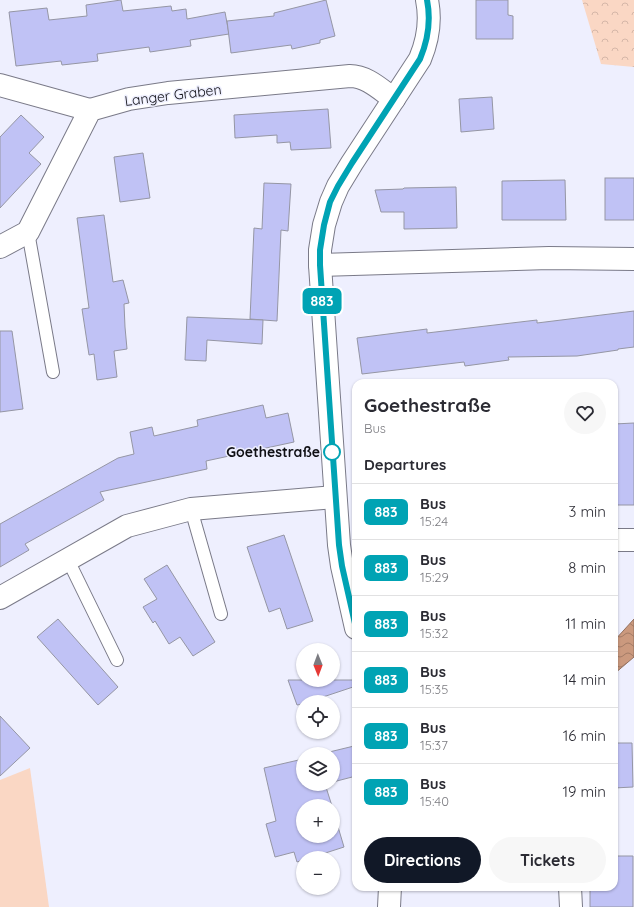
<!DOCTYPE html>
<meta charset="utf-8">
<style>
:root{--surface:#fff;--page:#f7f7f7;--text:#2b2b33;--muted:#7c7c81;--line:#e1e1e2;--accent:#111827}
body{margin:0;font-family:Quicksand,sans-serif;background:var(--page);color:var(--text);height:100vh;display:flex;flex-direction:column;font-size:15px;white-space:nowrap}
*{box-sizing:border-box;margin:0}
p{font-size:13px;color:var(--muted)}
.icon{flex:none;width:22px;height:22px;fill:none;stroke:currentColor;stroke-width:2;stroke-linecap:round;stroke-linejoin:round}
.map{position:relative;flex:1;overflow:hidden}
.drawer{position:absolute;left:352px;top:379px;width:266px;height:512px;display:flex;flex-direction:column;background:var(--surface);border-radius:12px;box-shadow:0 1px 3px #0004}
.drawer>*{flex:none}
.badge{padding:0 8px;border-radius:6px;font-size:14px;line-height:26px}
.needle{width:26px;rotate:179deg}
.controls{position:absolute;left:296px;top:643px;display:grid;gap:8px}
.controls a{display:grid;place-items:center;width:44px;height:44px;border-radius:50%;background:var(--surface);box-shadow:0 1px 3px #0004;font-size:20px}
.map>.badge{position:absolute;translate:-50% -50%;box-shadow:0 0 0 2px #fff}
h2{padding:0 12px;font-size:15px;line-height:36px}
.round{display:grid;place-items:center;flex:none;width:42px;height:42px;border-radius:21px;background:var(--page)}
.overview{display:flex;align-items:center;justify-content:space-between;height:68px;padding:0 12px}
h1{font-size:19px;font-weight:800;line-height:30px}
.cta{display:flex;gap:8px;margin-top:auto;padding:8px 12px}
.cta a{flex:1;height:46px;border-radius:24px;background:var(--accent);color:#fff;font-size:16px;font-weight:800;line-height:46px;text-align:center}
.cta a+a{background:var(--page);color:var(--text)}
ul{padding:0;list-style:none}
li{display:flex;align-items:center;gap:12px;height:56px;padding:0 12px;border-top:1px solid var(--line)}
li div{flex:1}
li b{display:block;font-size:15px}
li em{font-style:normal}
li .badge{min-width:44px;font-weight:700;text-align:center}
.map>svg:first-child{display:block}
.grass{fill:#fad7c4}
.forest{fill:url(#forest-crowns)}
.water{fill:url(#water-waves);stroke:#93705e}
.building{fill:#c0c2f5;stroke:#9596a4}
.lines{fill:none;stroke-linecap:round;stroke-linejoin:round}
.service-casing{stroke:#7a7a88;stroke-width:14}
.minor-casing{stroke:#7a7a88;stroke-width:24}
.service{stroke:#fff;stroke-width:12}
.minor{stroke:#fff;stroke-width:22}
.line-casing{stroke:#fff;stroke-width:9}
.line{stroke:#00a3b4;stroke-width:6}
.stop-dot{fill:#fff;stroke:#00a3b4;stroke-width:2}
.labels{text-anchor:middle;stroke-width:3;stroke-linejoin:round;paint-order:stroke}
.street-label{font-size:14px;fill:#0f0f14;stroke:#eeeffe}
.stop-label{font-size:14px;font-weight:bold;fill:#0f0f14;stroke:#eeeffe;text-anchor:end}
</style>
<div class="map">
<svg width="634" height="907" viewBox="0 0 634 907">
<defs>
<pattern id="forest-crowns" width="20" height="18" patternUnits="userSpaceOnUse"><rect width="20" height="18" fill="#fad7c4"/><path d="M2 6a3 3 0 1 1 6 0M12 15a3 3 0 1 1 6 0" fill="none" stroke="#d5b7a8"/></pattern>
<pattern id="water-waves" width="16" height="10" patternUnits="userSpaceOnUse"><rect width="16" height="10" fill="#cb997e"/><path d="M0 5q4-4 8 0t8 0" fill="none" stroke="#a37b66"/></pattern>
</defs>
<rect width="100%" height="100%" fill="#eeeffe"/>
<!-- grass -->
<path class="grass" d="M30 768 49 907H0V780Z"/>
<!-- forest -->
<path class="forest" d="M582 0H634V67L601 64Z"/>
<!-- water -->
<path class="water" d="M634 619V657L614 674V641Z"/>
<!-- building -->
<g class="building">
<path d="M121 0 123 11 171 6 172 11 186 9 187 19 225 12 229 34 190 40 191 46 150 52 149 47 97 54 98 61 62 65 61 61 16 66 9 12 47 8 49 20 87 16 86 5Z"/>
<path d="M326 0 335 36 320 40V43L292 49 291 45 231 53 227 21 274 16V13Z"/>
<path d="M476 0H508V15L513 16V39H476Z"/>
<path d="M492 97 494 129 461 132 459 99Z"/>
<path d="M328 109 331 148 291 150 290 142 277 143V135L235 138 234 115Z"/>
<path d="M21 115 44 137 29 153 41 164 0 208V137Z"/>
<path d="M143 153 150 198 120 202 114 157Z"/>
<rect x="605" y="178" width="29" height="42"/>
<path d="M565 180 566 220H502V181Z"/>
<path d="M264 183 291 184 288 231 281 230 277 321 250 319 254 228 262 229Z"/>
<path d="M456 187 457 228 404 229V212H381L375 190 403 189 404 188Z"/>
<path d="M104 215 113 282 123 280 129 303 124 304 125 327 127 349 114 351 117 377 97 380 94 354 89 355 82 309 89 308 77 218Z"/>
<path d="M634 311V347L618 349V350L577 356 508 357 509 360 465 366 464 362 362 374 357 338 427 329V333L537 320V323Z"/>
<path d="M187 317 263 320 262 344 207 340 206 361 185 360Z"/>
<path d="M0 331H12L23 409 0 412Z"/>
<path d="M263 405 266 418 288 413 294 442 206 461 207 469 100 492 104 500 25 544 29 550 0 567V524L118 458 134 454 130 432 152 427 154 436 198 426 197 420Z"/>
<path d="M634 423V505H614V424Z"/>
<path d="M284 535 313 621 287 629 280 608 269 612 247 547Z"/>
<path d="M167 565 215 642 193 656 180 637 169 644 155 621 153 623 143 607 157 599 144 579Z"/>
<path d="M58 619 118 687 98 705 37 637Z"/>
<path d="M288 680H356V686L308 702H303V704L297 705Z"/>
<path d="M0 716 30 748 0 776Z"/>
<path d="M614 743H632L633 787 614 788Z"/>
<path d="M354 746 356 756V776L333 782V754H321Z"/>
<path d="M303 759V784H325L332 806H303V836H333V810L344 847 310 858H303V860L297 862 294 852 275 857 266 824 276 821 264 768Z"/>
<path d="M614 856H633V907H590V887H614Z"/>
</g>
<g class="lines">
<defs>
<g id="service">
<path d="M28 232 53 372"/>
<path d="M191 509 221 614"/>
<path d="M68 560 117 660"/>
</g>
<g id="minor">
<path d="M0 85 90 110"/>
<path d="M0 247 28 232 90 110 129 99 168 93 350 76C367 76 381 90 394 99"/>
<path d="M320 265 549 258 634 259"/>
<path d="M614 540H634"/>
<path d="M0 598 127 526 191 509 335 497"/>
<path d="M356 628 342 566 339 545 320 265V250L324 225 331 202 338 186 352 163 420 59C428 40 431 20 427 0"/>
<path d="M570 887 571 907"/>
<path d="M389 907 390 887"/>
</g>
</defs>
<!-- service casing -->
<use href="#service" class="service-casing"/>
<!-- minor casing -->
<use href="#minor" class="minor-casing"/>
<!-- service -->
<use href="#service" class="service"/>
<!-- minor -->
<use href="#minor" class="minor"/>
</g>
<g class="lines">
<defs>
<path id="line" d="M356 628 342 566 339 545 320 265V250L324 225 330 202 338 186 352 163 420 59C428 40 431 20 427 0"/>
</defs>
<!-- line casing -->
<use href="#line" class="line-casing"/>
<!-- line -->
<use href="#line" class="line"/>
</g>
<!-- markers -->
<circle class="stop-dot" cx="332" cy="452" r="8"/>
<g class="labels">
<!-- street labels -->
<g class="street-label">
<text transform="translate(173 95) rotate(-7)" y="5">Langer Graben</text>
</g>
<!-- stop labels -->
<g class="stop-label">
<text x="320" y="457">Goethestraße</text>
</g>
</g>
</svg>
<div class="controls">
<a><svg class="needle" viewBox="-14 -14 28 28"><path d="M0-13l5 13h-10z" fill="#e53935"/><path d="M0 13l5-13h-10z" fill="#7c7c81"/></svg></a>
<a><svg class="icon" aria-label="locate" viewBox="0 0 24 24"><circle cx="12" cy="12" r="6"/><path d="M12 2v4M12 18v4M2 12h4M18 12h4"/></svg></a>
<a><svg class="icon" aria-label="layers" viewBox="0 0 24 24"><path d="M12 4l9 5-9 5-9-5zM3 14l9 5 9-5"/></svg></a>
<a>+</a>
<a>−</a>
</div>
<b class="badge" style="left:322px;top:301px;background:#00a3b4;color:#fff">883</b>
<section class="drawer">
<div class="overview"><div><h1>Goethestraße</h1><p>Bus</p></div><a class="round"><svg class="icon" aria-label="heart" viewBox="0 0 24 24"><path d="M12 20l-8-8c-3-5 5-10 8-4 3-6 11-1 8 4z"/></svg></a></div>
<h2>Departures</h2>
<ul>
<li><span class="badge" style="background:#00a3b4;color:#fff">883</span><div><b>Bus</b><p>15:24</p></div><em>3 min</em></li>
<li><span class="badge" style="background:#00a3b4;color:#fff">883</span><div><b>Bus</b><p>15:29</p></div><em>8 min</em></li>
<li><span class="badge" style="background:#00a3b4;color:#fff">883</span><div><b>Bus</b><p>15:32</p></div><em>11 min</em></li>
<li><span class="badge" style="background:#00a3b4;color:#fff">883</span><div><b>Bus</b><p>15:35</p></div><em>14 min</em></li>
<li><span class="badge" style="background:#00a3b4;color:#fff">883</span><div><b>Bus</b><p>15:37</p></div><em>16 min</em></li>
<li><span class="badge" style="background:#00a3b4;color:#fff">883</span><div><b>Bus</b><p>15:40</p></div><em>19 min</em></li>
</ul>
<div class="cta"><a>Directions</a><a>Tickets</a></div>
</section>
</div>
